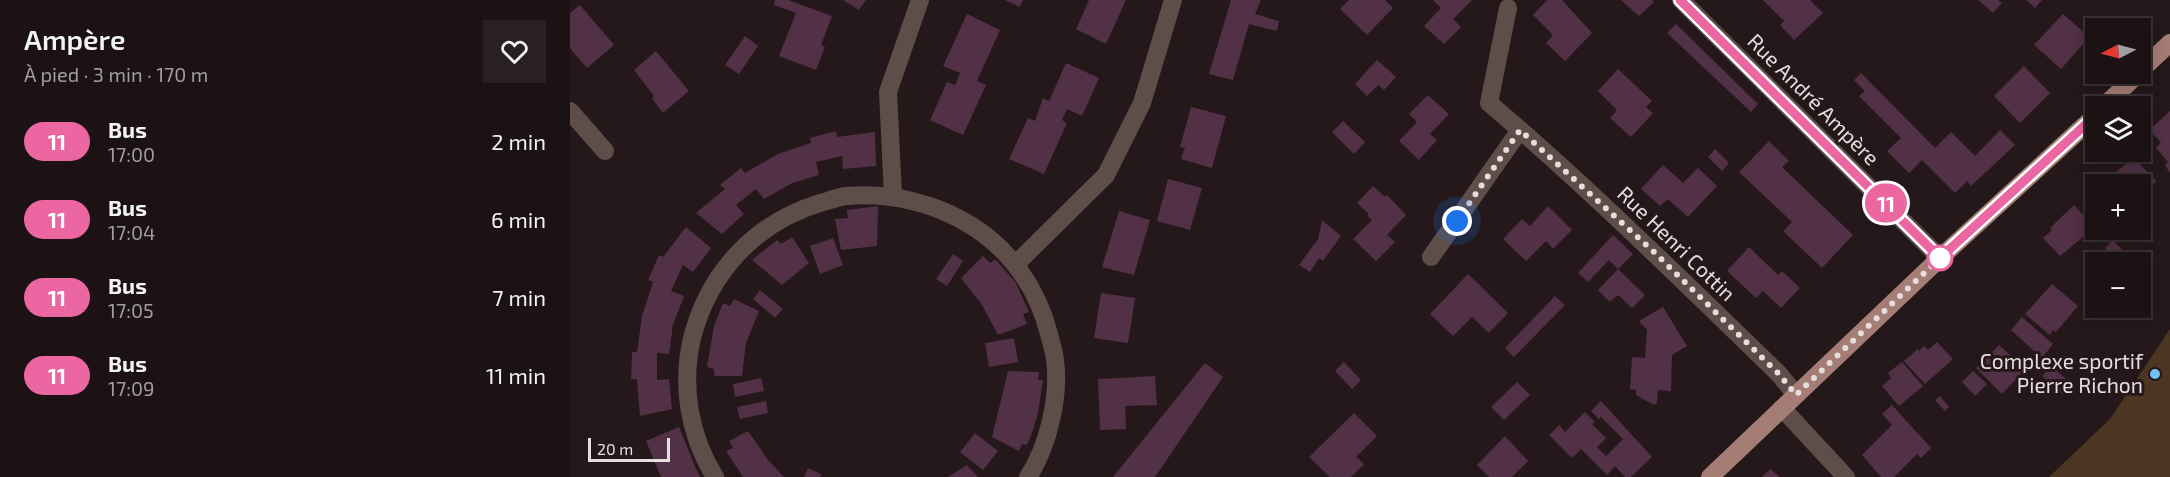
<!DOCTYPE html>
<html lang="fr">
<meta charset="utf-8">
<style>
:root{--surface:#1c1214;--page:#292022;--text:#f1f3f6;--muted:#a09ea0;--line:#3a3234}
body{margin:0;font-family:"Exo 2",sans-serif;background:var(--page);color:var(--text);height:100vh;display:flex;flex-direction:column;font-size:22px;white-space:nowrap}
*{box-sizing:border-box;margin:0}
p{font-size:20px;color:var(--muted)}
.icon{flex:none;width:33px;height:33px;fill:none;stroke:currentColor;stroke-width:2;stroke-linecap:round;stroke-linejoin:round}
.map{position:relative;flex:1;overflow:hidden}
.drawer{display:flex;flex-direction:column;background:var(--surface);width:570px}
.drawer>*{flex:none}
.badge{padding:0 12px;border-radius:20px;font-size:21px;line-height:39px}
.needle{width:39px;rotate:264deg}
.controls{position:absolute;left:1515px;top:18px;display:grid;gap:12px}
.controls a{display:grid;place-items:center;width:66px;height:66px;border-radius:0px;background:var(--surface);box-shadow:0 3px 15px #0003,0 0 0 2px var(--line);font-size:30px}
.scale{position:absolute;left:18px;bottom:15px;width:82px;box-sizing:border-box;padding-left:6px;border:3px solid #e7dcde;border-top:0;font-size:16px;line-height:21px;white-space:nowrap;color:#e7dcde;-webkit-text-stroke:4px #25181a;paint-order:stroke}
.you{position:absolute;width:30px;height:30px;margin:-15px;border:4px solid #fff;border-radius:50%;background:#1a73e8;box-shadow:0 0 0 9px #1a73e833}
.map>.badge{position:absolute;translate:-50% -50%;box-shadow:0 0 0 3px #fff}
.round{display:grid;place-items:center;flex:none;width:63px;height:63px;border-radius:0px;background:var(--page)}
.head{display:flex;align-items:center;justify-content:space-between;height:102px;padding:0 24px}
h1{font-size:28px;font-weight:600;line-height:45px}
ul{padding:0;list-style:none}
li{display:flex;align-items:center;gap:18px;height:78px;padding:0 24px}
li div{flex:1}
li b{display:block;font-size:22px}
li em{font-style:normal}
li .badge{min-width:66px;font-weight:700;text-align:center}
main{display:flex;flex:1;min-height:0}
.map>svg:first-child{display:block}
.green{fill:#4c3522}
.building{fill:#523046}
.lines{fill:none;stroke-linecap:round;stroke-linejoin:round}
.minor{stroke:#5f4d49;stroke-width:18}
.major{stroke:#a47d74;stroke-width:18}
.line-casing{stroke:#fff;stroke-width:14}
.line{stroke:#ec66a2;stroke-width:9}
.walk{stroke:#e7dcde;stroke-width:6;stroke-dasharray:0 10.8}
.stop-dot{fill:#fff;stroke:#ec66a2;stroke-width:3}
.poi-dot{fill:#71c1f5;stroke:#25181a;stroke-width:2}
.labels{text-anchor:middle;stroke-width:6;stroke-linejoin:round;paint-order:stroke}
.street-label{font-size:21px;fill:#e7dcde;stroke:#25181a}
.poi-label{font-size:21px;fill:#e7dcde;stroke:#25181a;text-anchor:end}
</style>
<main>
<section class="drawer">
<div class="head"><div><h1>Ampère</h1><p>À pied · 3 min · 170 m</p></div><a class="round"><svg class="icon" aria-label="heart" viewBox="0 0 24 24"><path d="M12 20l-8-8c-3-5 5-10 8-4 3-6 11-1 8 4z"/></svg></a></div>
<ul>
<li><span class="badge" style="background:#ec66a2;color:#fff">11</span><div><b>Bus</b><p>17:00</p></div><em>2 min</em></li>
<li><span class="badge" style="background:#ec66a2;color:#fff">11</span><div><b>Bus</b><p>17:04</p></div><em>6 min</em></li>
<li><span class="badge" style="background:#ec66a2;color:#fff">11</span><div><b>Bus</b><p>17:05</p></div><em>7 min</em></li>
<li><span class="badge" style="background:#ec66a2;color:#fff">11</span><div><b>Bus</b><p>17:09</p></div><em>11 min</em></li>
</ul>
</section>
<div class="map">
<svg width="1600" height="477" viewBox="0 0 1600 477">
<rect width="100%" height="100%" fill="#25181a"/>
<!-- green -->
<path class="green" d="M1600 329V477H1479L1540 419Z"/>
<!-- building -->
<g class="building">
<path d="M205 0H218L262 16 251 45 255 47 246 70 209 56 226 13 204 5Z"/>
<path d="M273 0H296L289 10Z"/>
<path d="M435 0H453L450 7Z"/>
<path d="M519 0H556L536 44 506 29Z"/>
<path d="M661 0H691L685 14 709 21 707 31 679 24 663 80 639 74Z"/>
<path d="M779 0H815L823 8 797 35 770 9Z"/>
<path d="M863 0H902L883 19 891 27 874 44 854 26 871 8Z"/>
<path d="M977 0H992L1022 33 995 61 976 43 983 35 963 15Z"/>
<path d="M1051 0H1082L1084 2 1069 16Z"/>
<path d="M1193 0H1240L1253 13 1224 40 1210 25 1214 21Z"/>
<path d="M1408 0H1428L1432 3 1423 13Z"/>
<path d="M1456 0H1472L1465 8Z"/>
<path d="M10 5 44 45 17 68 0 48V13Z"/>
<path d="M397 14 430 30 407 81 416 85 393 135 360 120 377 82 385 85 390 73 373 66Z"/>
<path d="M1493 14 1519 37 1491 69 1464 45Z"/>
<path d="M1106 24 1188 104 1181 112 1097 33Z"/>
<path d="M175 36 188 46 169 74 155 65Z"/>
<path d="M86 51 119 91 93 113 82 98 84 96 64 70Z"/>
<path d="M807 60 826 77 814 90 808 85 797 96 785 84Z"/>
<path d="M496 63 529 78 512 116 497 109 492 120 497 123 474 174 439 159 458 118 465 121 473 98 479 101Z"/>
<path d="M1454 66 1480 93 1450 123 1424 96Z"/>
<path d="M1048 69 1082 101 1076 107 1083 113 1061 137 1040 118 1047 110 1028 91Z"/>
<path d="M1291 73 1365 148 1381 132 1405 156 1430 130 1445 145 1401 186 1397 181 1385 193 1352 160 1339 173 1317 151 1331 138 1289 96 1295 91 1284 80Z"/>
<path d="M858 95 879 114 860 134 867 140 849 160 829 141 847 122 839 114Z"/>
<path d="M621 107 656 116 642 168 611 159 615 148 610 147Z"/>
<path d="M1600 111V173L1595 165 1598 162 1586 148 1591 142 1579 130Z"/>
<path d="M773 121 795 142 784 154 762 132Z"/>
<path d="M266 131 267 137 305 132 306 166 273 169 272 156 246 162 249 175 222 183 194 199 186 189 166 205 174 214 152 234 126 213 155 189 150 185 171 168 175 173 208 154 241 143 240 138Z"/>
<path d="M1199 141 1219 161 1212 167 1283 235 1252 268 1213 231 1222 222 1169 172Z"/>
<path d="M1145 149 1159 163 1152 171 1138 157Z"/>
<path d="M1564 158 1586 181 1570 200V184H1530Z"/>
<path d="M1093 165 1113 183 1128 168 1147 186 1118 217 1098 199 1090 206 1071 189Z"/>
<path d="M598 179 632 188 620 230 587 221Z"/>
<path d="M803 186 815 197 817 195 836 215 817 235 825 242 806 261 783 239 802 220 797 216 799 214 787 203Z"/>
<path d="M1526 189V216L1512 202Z"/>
<path d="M1504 205 1523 225 1516 231 1518 233 1490 256 1473 238 1482 230 1480 228Z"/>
<path d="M308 206 307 246 271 250 265 219 278 218 277 210Z"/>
<path d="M978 206 1002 230 983 249 976 241 956 261 933 239 952 219 960 226Z"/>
<path d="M549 211 580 220 564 275 532 267Z"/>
<path d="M752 220 771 236 753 261 749 258 740 272 729 265 748 239Z"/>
<path d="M116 227 141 248 123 272 113 265 101 291 114 296 103 325 99 354 87 353V380L99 379 102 409 70 416 67 379H61L62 352H67L72 316 83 282 78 280 89 255 93 257Z"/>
<path d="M1537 232 1543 238 1538 243 1533 236Z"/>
<path d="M1043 235 1063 254 1048 269 1039 260 1018 282 1008 273Z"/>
<path d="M222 237 239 263 212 285 182 260 207 240 211 244Z"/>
<path d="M263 238 273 265 250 274 240 246Z"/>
<path d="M1543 240 1556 254 1548 262 1535 248Z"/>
<path d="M1179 247 1208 275 1212 271 1230 288 1211 308 1193 291 1186 298 1157 271Z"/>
<path d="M383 254 393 261 377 286 366 279Z"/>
<path d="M413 256 420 263 425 259 446 283 459 312 453 314 457 324 428 335 412 305 391 278Z"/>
<path d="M1048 269 1075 295 1062 308 1048 295 1040 302 1028 290Z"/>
<path d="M898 274 938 313 919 333 902 317 883 336 860 314Z"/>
<path d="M1482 284 1508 306 1486 332 1483 330 1480 335 1455 314Z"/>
<path d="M190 290 213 309 205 318 183 299Z"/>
<path d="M531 293 565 298 558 343 524 338Z"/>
<path d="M985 296 995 305 944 357 935 348Z"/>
<path d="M164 299 189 311 176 343 172 376H144V369L137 367 144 326 153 303 160 306Z"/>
<path d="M1093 307 1117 346 1102 355 1101 391 1088 390 1087 403 1084 405 1066 395V390L1060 389 1062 357 1075 358 1077 330 1069 321Z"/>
<path d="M1452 317 1483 344 1472 358 1441 330Z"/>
<path d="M444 338 448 362 419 367 415 343Z"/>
<path d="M1367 342 1383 359 1355 384 1334 361 1348 349 1349 351 1354 346 1358 350Z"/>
<path d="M1429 345 1456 369 1432 394 1406 368Z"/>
<path d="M774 362 791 380 782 389 765 371Z"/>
<path d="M1332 362 1353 386 1329 406 1312 386 1321 378 1318 373Z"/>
<path d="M635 363 653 377 585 477H543Z"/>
<path d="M1482 366 1501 384 1492 394 1472 376Z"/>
<path d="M438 371 469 372 468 380H473L468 413 462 433 457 445 452 444 449 451 422 437Z"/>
<path d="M1403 371 1417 384 1405 396 1392 382Z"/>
<path d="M585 376 587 405 555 406 556 429 530 430 528 379Z"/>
<path d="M191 378 194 391 165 397 163 384Z"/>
<path d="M947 382 960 395 934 420 921 407Z"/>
<path d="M1370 396 1379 407 1375 411 1365 400Z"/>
<path d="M196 401 198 413 170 419 167 407Z"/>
<path d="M1031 401 1082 457 1061 477H1055L1045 466 1037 475 1011 449 1002 458 979 435 989 425 995 432 1015 412 1025 422 1022 424 1036 438 1027 447 1036 456 1053 439 1031 417 1029 419 1021 411Z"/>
<path d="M1322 405 1361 448 1351 458 1347 454 1324 477H1311L1292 455 1322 425 1312 414Z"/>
<path d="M784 413 807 436 786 457 794 464 781 477H760L739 457Z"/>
<path d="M109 427 124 464 130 477H91L76 441Z"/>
<path d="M178 431 198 460 214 477H173L156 451 163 448 159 441Z"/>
<path d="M405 433 428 451 413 470 390 452Z"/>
<path d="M935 436 958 461 942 477H919L907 465Z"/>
<path d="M397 465 408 477H378Z"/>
<path d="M238 468 251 474 250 477H234Z"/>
<path d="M1200 469 1210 477H1192Z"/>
</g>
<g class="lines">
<!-- minor -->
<g class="minor">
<path d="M1111 0 1370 258"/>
<path d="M938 8 919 103C1020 189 1114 282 1209 374L1226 395"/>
<path d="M0 111 35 151"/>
<path d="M323 196 318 92 350 0"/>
<path d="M861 257 950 130"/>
<path d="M446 264 536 175 572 103 603 0"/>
<path d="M1212 408 1276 477"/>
<path d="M145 477C119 435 111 386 122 338 139 272 185 223 250 203 258 201 268 197 276 196 370 189 455 240 479 334 481 342 484 351 485 360 490 396 478 447 458 477"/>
</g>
<!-- major -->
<g class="major">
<path d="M1570 71 1600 43"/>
<path d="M1534 106 1568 74"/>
<path d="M1140 477 1370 258 1526 115"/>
</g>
</g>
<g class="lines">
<defs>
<path id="line" d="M1110 0 1370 258 1526 115"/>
</defs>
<!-- line casing -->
<use href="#line" class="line-casing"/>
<!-- line -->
<use href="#line" class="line"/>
<!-- walk -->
<path class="walk" d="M887 221 950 130 1085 253 1209 374 1226 395 1370 258"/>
</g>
<!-- markers -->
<circle class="stop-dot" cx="1370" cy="258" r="12"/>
<circle class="poi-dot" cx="1585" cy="374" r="6"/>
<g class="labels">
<!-- street labels -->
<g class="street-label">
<text transform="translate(1243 100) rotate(45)" y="7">Rue André Ampère</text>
<text transform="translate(1106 244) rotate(44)" y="7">Rue Henri Cottin</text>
</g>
<!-- poi labels -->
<g class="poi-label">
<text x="1573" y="369">Complexe sportif<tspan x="1573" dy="24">Pierre Richon</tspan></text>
</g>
</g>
</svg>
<div class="controls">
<a><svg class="needle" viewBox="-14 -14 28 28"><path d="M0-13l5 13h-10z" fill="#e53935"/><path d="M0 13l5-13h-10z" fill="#a09ea0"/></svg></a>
<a><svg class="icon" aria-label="layers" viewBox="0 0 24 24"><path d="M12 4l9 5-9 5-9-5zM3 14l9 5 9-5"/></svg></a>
<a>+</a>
<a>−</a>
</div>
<div class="scale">20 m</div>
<div class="you" style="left:887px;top:221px"></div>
<b class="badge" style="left:1316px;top:203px;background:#ec66a2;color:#fff">11</b>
</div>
</main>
